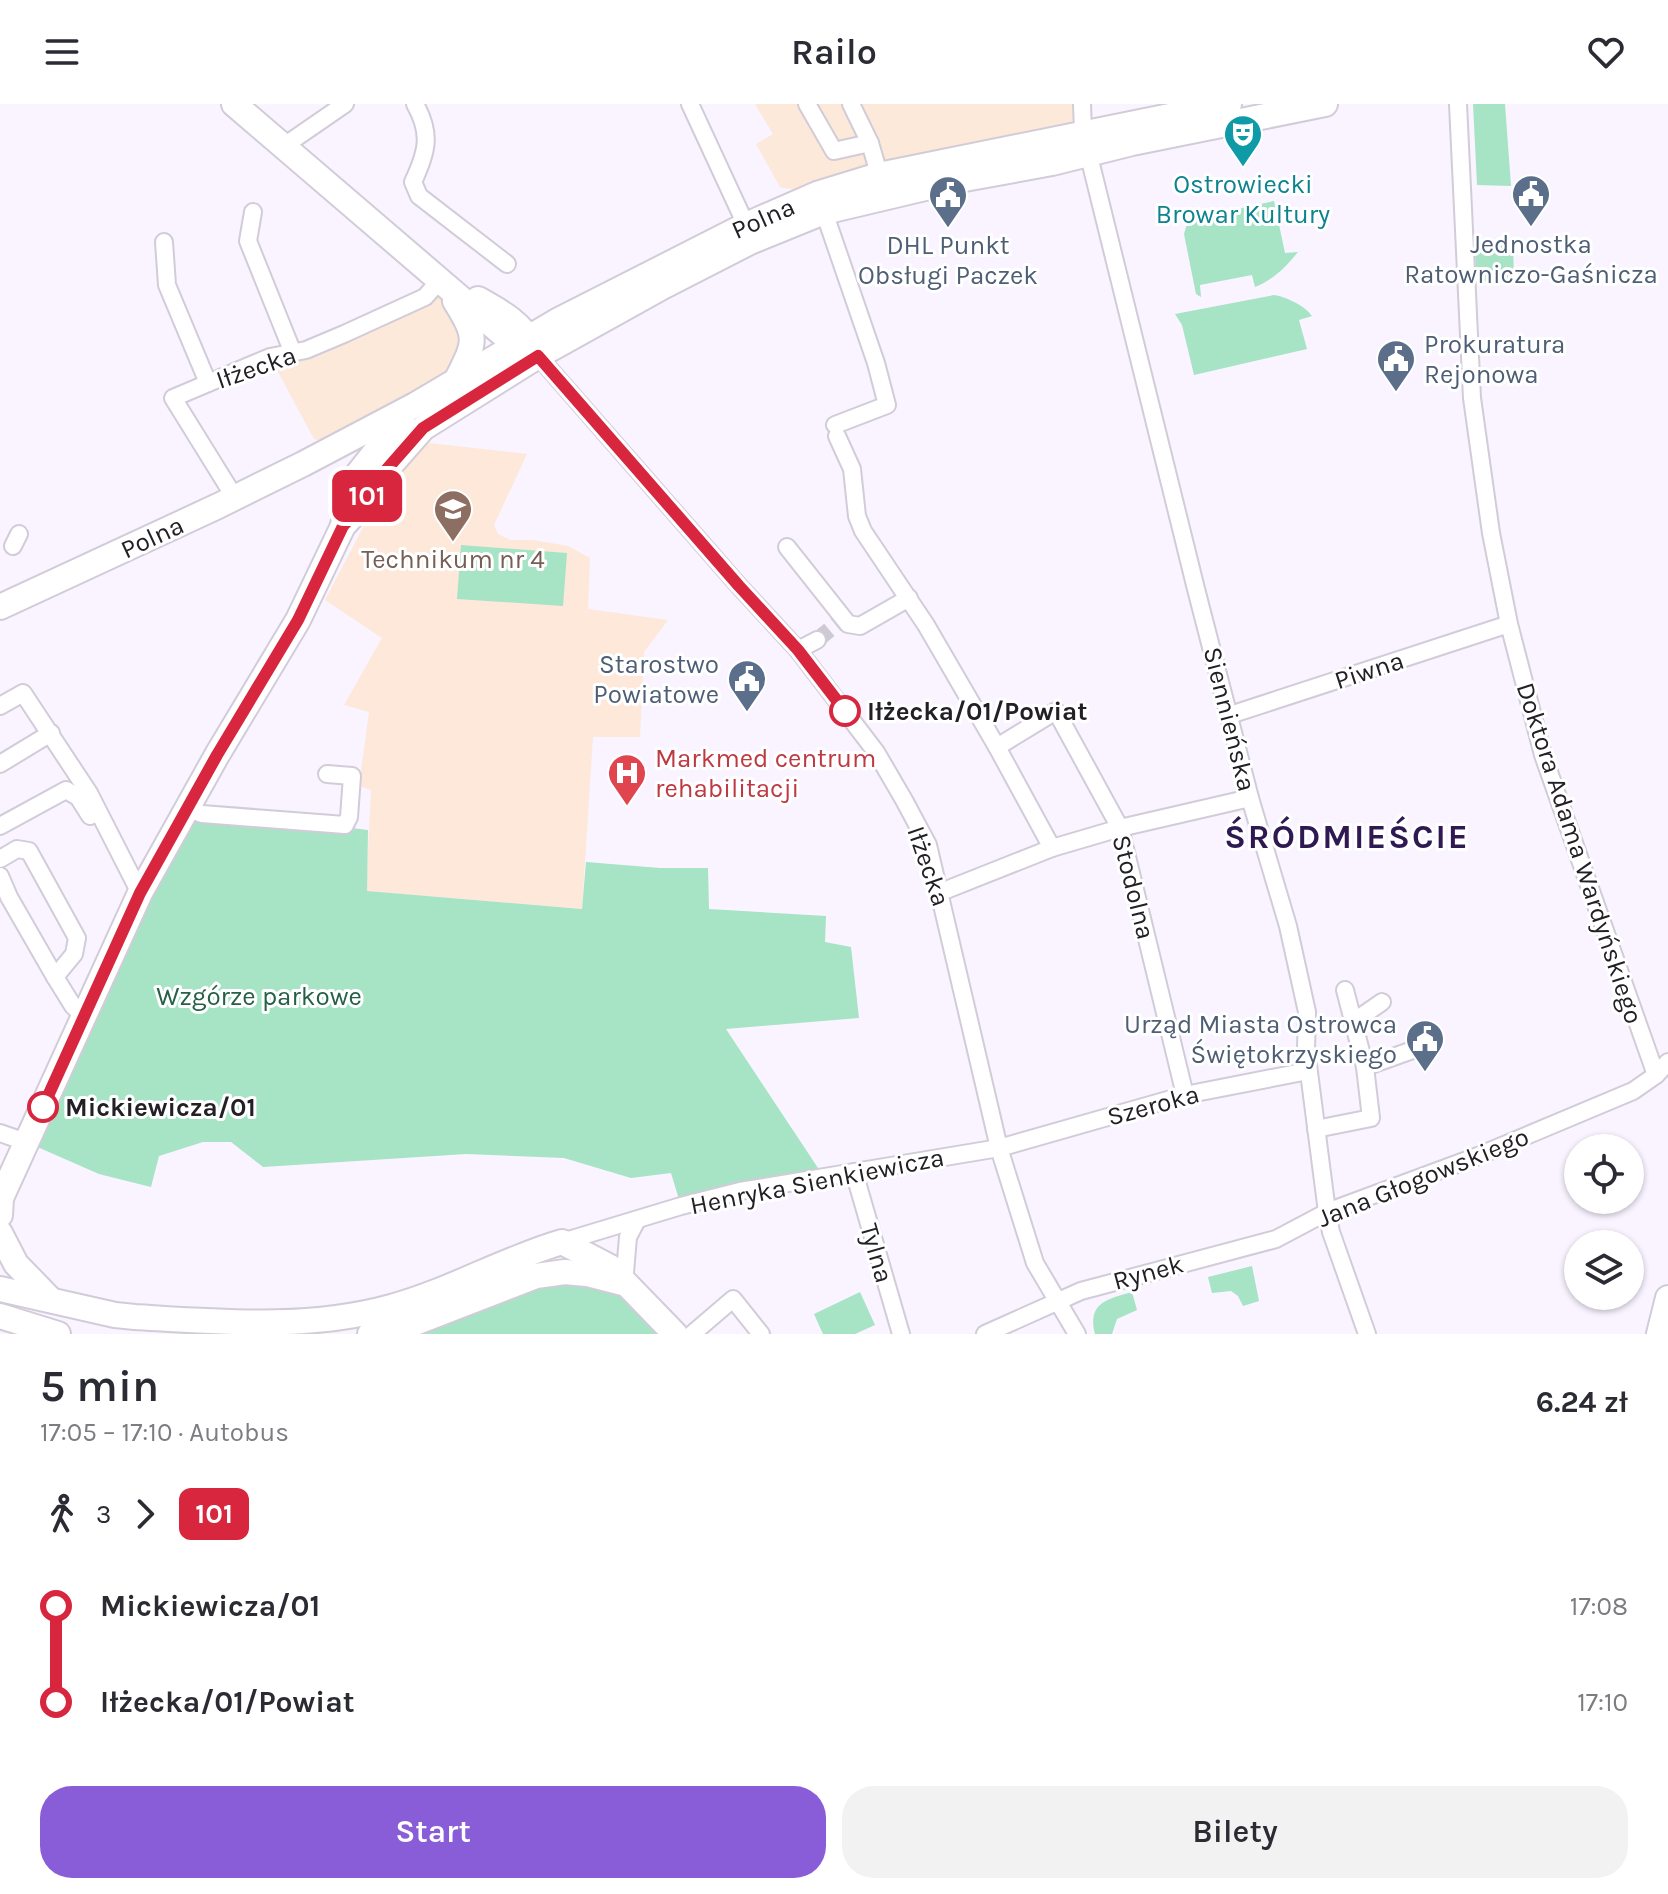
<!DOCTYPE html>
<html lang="pl">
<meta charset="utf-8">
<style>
:root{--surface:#fff;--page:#f2f2f3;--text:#2b2b33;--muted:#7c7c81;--accent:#885dd7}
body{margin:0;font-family:Karla,sans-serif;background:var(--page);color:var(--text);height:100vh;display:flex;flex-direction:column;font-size:30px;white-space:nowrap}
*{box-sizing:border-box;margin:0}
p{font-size:26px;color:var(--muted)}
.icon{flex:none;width:44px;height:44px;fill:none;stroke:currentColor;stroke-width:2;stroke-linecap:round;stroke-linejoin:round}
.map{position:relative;height:1230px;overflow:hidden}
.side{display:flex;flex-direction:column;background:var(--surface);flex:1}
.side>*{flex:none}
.badge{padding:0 16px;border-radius:12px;font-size:28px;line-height:52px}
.fabs{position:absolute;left:1564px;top:1030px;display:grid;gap:16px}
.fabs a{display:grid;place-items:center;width:80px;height:80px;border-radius:50%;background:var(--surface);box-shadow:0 2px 6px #0004;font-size:40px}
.map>.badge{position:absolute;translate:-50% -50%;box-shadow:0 0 0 4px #fff}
.legs{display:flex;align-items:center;gap:12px;height:88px;padding:0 40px;font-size:26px}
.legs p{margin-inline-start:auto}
.summary{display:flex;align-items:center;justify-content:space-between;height:136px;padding:0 40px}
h1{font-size:44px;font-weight:600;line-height:60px}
.button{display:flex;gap:16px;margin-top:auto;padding:16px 40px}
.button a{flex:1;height:92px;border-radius:32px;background:var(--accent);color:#fff;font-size:32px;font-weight:600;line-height:92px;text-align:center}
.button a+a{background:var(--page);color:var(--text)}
ul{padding:0 40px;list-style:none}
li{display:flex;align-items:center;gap:28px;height:96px;font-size:30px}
li i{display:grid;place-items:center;width:12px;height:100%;margin:0 10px;background:currentColor}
li i::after{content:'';width:20px;height:20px;margin:-10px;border:6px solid;border-radius:50%;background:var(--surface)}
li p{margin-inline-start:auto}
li:first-child i{background:linear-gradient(#0000 50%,currentColor 0)}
li:last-child i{background:linear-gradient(currentColor 50%,#0000 0)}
header{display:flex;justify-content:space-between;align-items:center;height:104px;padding:0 40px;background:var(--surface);font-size:36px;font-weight:600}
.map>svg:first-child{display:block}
.commercial{fill:#fce9d9}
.education{fill:#fde8da}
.green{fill:#a7e3c5}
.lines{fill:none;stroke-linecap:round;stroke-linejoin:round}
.street-tunnel{stroke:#cecad3;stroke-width:16;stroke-dasharray:16 8;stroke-linecap:butt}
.street-casing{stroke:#d2ccd9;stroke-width:20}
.secondary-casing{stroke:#d2ccd9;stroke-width:28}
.street{stroke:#fff;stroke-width:16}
.secondary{stroke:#fff;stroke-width:24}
.line-1-casing{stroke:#fff;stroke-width:18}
.line-1{stroke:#d7263d;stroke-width:12}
.stop-1-dot{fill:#fff;stroke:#d7263d;stroke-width:4}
.labels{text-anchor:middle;stroke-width:6;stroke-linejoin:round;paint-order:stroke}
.culture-label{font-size:26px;fill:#0d838f;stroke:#fff}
.street-label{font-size:26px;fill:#232025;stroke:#fff}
.service-label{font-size:26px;fill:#4e5e75;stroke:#fff}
.education-label{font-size:26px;fill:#785e54;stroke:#fff}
.stop-label{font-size:26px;font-weight:bold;fill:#232025;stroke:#fff;text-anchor:start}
.health-label{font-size:26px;fill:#be3a42;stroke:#fff;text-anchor:start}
.park-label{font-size:26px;fill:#256047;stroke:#fff}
.district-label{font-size:34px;font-weight:bold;letter-spacing:2px;fill:#2f1953;stroke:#fff}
</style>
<header><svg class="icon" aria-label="menu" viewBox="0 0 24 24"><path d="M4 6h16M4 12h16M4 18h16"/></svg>Railo<svg class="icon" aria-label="heart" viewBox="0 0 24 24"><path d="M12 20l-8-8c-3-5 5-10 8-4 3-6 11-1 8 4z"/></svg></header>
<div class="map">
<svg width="1668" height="1230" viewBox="0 0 1668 1230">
<rect width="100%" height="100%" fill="#f9f4ff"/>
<!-- commercial -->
<g class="commercial">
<path d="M755 0H1082L1083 28 817 90 780 83 756 40 773 30Z"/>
<path d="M441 175 467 217 465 259 339 341 314 335 270 253 344 230Z"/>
</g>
<!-- education -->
<path class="education" d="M429 339 527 350 494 421 498 430 510 436H533L568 442 590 454 588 505 668 516 644 548 640 633H593L582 805 366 787 371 686 359 682 369 608 344 601 382 534 325 496 366 418 400 363Z"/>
<!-- green -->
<g class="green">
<path d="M1473 0H1505L1511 82 1477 81Z"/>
<path d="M1274 97 1285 149 1298 148C1285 164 1274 175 1255 183L1252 171 1200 181 1201 193 1196 190 1184 130 1187 120 1196 114Z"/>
<path d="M1513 139 1514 175 1480 178 1476 173 1475 146 1483 141Z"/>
<path d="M1274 191C1287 193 1305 202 1312 212L1299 216 1307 245 1194 271 1182 221 1175 210Z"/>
<path d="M461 441 567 449 563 502 457 495Z"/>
<path d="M187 704 368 726 367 787 582 805 586 758 660 764H708L709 805 826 812 825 838 851 843 859 914 726 925 818 1064 822 1073 681 1102 671 1069 631 1074 564 1054 466 1050 263 1063 231 1038H203L159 1052 151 1083 99 1070 26 1038Z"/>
<path d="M1252 1162 1259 1197 1243 1202 1238 1192 1231 1187 1212 1189 1208 1173Z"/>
<path d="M536 1172 608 1176 675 1230H370Z"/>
<path d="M860 1188 875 1221 855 1230H823L814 1210Z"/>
<path d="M1132 1188 1137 1206 1117 1215 1112 1230H1095C1087 1198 1108 1195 1132 1188Z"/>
</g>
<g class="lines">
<!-- street-tunnel -->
<path class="street-tunnel" d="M817 536 840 517"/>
<defs>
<g id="street">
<path d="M415 0C432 30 427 48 413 78L419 92 507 160"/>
<path d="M690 0 746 121"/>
<path d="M807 0 834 47 870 39"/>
<path d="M851 0 870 39 882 80"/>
<path d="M1082 0 1083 28 1196 485 1250 694 1288 822 1307 908 1306 945 1327 1108 1331 1128 1367 1230"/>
<path d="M1458 0 1472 294 1491 429 1509 520 1543 651 1656 971"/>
<path d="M284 42 345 0"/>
<path d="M821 99 876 259 887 301 835 321"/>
<path d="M253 108 248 137 293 249"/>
<path d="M164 138 167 181 208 279"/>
<path d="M538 252 739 482 798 546 876 648 904 696 928 741 999 1044 1035 1159 1077 1230"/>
<path d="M837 332 852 365 857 412 863 427 926 521 997 643 1052 744"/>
<path d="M235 394 173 294 270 253 306 246 344 230 425 193 441 175"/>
<path d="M13 442 19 430"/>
<path d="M787 443 848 520 860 522 909 494"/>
<path d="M798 546 817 536"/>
<path d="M0 602 23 589 89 689 140 789"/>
<path d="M1230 611 1509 520"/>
<path d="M997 643 1056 607 1120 724 1185 991"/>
<path d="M0 660 51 629"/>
<path d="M187 704 202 710 345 721 349 713 352 672 327 670"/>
<path d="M0 722 66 686 78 693 90 712"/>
<path d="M0 755 17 745 29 747 77 834 74 850 55 873 9 793 0 772"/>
<path d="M941 788 1052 744 1120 724 1250 694"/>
<path d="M55 873 73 902 85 913"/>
<path d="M1353 918 1382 898"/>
<path d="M1365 963 1424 942"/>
<path d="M1316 1025 1371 1014 1365 963 1345 886"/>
<path d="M0 1029 26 1038"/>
<path d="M854 1068 901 1230"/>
<path d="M562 1138 681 1102 740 1087 999 1044 1185 991 1308 967"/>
<path d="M624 1180 628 1133 637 1116"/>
<path d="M692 1230 733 1195 761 1230"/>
<path d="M985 1230 1081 1187 1276 1135 1327 1108 1478 1052 1633 987 1656 971 1668 958"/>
</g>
<g id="secondary">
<path d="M234 0 507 234 529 247"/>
<path d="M478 195C501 208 522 219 534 243"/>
<path d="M455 197C478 234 476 237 457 275"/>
<path d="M343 422 348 390 357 371 402 314"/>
<path d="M0 503 218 402 303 360 415 301 557 217 746 121 817 90 879 71 1229 0"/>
<path d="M0 1111 1 1094 140 789 217 651 298 516 343 422 364 399 380 373 423 324 538 252 664 182 750 138 824 108 959 76 1052 59 1132 39 1325 0"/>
<path d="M0 1129 16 1160 51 1196"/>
<path d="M0 1185 115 1211 135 1213C221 1218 307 1226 391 1203 450 1187 504 1155 562 1138L610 1163 675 1230"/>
<path d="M0 1212 58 1230"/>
<path d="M370 1230 407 1222 536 1172 565 1168 587 1170 622 1179"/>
<path d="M1659 1230 1668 1194"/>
</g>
</defs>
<!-- street casing -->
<use href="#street" class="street-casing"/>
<!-- secondary casing -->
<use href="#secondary" class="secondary-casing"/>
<!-- street -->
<use href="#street" class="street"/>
<!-- secondary -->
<use href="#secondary" class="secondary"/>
</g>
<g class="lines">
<defs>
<path id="line-1" d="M43 1003 140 789 217 651 298 516 343 422 364 399 380 373 423 324 538 252 739 482 798 546 845 607"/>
</defs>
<!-- line-1 casing -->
<use href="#line-1" class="line-1-casing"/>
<!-- line-1 -->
<use href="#line-1" class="line-1"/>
</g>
<!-- icons -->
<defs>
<symbol id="theatre-pin" viewBox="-11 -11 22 30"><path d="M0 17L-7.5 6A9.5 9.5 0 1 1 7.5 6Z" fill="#0f9aa8" stroke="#fff"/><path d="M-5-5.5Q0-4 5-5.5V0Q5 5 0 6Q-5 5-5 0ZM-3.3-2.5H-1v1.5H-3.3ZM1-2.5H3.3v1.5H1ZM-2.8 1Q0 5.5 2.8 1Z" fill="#fff"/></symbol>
<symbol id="civic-pin" viewBox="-11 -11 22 30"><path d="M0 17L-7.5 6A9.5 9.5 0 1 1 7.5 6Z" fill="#5c6f8a" stroke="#fff"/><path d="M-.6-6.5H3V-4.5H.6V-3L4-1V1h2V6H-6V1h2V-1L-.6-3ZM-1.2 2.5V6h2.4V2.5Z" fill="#fff"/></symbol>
<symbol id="school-pin" viewBox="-11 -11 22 30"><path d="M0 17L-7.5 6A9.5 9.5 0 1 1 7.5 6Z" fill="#8d6e63" stroke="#fff"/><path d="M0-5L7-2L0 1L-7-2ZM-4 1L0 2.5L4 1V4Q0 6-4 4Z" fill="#fff"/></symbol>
<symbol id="hospital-pin" viewBox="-11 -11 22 30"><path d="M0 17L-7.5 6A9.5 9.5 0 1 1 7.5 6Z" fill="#e0444e" stroke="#fff"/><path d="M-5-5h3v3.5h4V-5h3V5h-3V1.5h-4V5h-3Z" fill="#fff"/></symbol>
</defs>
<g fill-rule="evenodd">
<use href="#theatre-pin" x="1221" y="8" width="44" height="60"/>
<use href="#civic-pin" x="1509" y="68" width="44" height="60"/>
<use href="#civic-pin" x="926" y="69" width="44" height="60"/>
<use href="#civic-pin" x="1374" y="233" width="44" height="60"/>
<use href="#school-pin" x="431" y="383" width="44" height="60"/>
<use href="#civic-pin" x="725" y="553" width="44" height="60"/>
<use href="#hospital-pin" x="605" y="647" width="44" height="60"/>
<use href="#civic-pin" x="1403" y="913" width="44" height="60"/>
</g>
<!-- markers -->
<g class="stop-1-dot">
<circle cx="845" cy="607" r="14"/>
<circle cx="43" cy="1003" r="14"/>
</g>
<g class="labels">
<!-- culture labels -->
<g class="culture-label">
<text x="1243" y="89">Ostrowiecki<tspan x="1243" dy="30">Browar Kultury</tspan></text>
</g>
<!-- street labels -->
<g class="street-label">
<text transform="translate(763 114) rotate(-24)" y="9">Polna</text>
<text transform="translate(256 263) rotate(-19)" y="9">Iłżecka</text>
<text transform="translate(152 433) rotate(-25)" y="9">Polna</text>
<text transform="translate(1369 566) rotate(-18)" y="9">Piwna</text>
<text transform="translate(1230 615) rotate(76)" y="9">Siennieńska</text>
<text transform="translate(1580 749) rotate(72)" y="9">Doktora Adama Wardyńskiego</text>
<text transform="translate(929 762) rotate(71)" y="9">Iłżecka</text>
<text transform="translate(1134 783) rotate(76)" y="9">Stodolna</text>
<text transform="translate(1153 1001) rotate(-15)" y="9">Szeroka</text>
<text transform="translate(1423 1073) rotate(-22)" y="9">Jana Głogowskiego</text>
<text transform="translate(817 1077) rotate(-11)" y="9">Henryka Sienkiewicza</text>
<text transform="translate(877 1149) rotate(74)" y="9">Tylna</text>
<text transform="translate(1148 1168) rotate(-15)" y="9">Rynek</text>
</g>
<!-- service labels -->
<g class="service-label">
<text x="1531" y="149">Jednostka<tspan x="1531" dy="30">Ratowniczo-Gaśnicza</tspan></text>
<text x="948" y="150">DHL Punkt<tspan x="948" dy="30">Obsługi Paczek</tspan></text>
<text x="1424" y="249" text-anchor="start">Prokuratura<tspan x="1424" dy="30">Rejonowa</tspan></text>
<text x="719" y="569" text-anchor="end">Starostwo<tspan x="719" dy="30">Powiatowe</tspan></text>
<text x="1397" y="929" text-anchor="end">Urząd Miasta Ostrowca<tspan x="1397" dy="30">Świętokrzyskiego</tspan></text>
</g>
<!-- education labels -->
<g class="education-label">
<text x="453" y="464">Technikum nr 4</text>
</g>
<!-- stop labels -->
<g class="stop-label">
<text x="867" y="616">Iłżecka/01/Powiat</text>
<text x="65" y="1012">Mickiewicza/01</text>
</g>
<!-- health labels -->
<g class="health-label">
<text x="655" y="663">Markmed centrum<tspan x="655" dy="30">rehabilitacji</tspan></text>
</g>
<!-- park labels -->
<g class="park-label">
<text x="259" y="901">Wzgórze parkowe</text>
</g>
<!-- district labels -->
<g class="district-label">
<text x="1347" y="744">ŚRÓDMIEŚCIE</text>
</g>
</g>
</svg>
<div class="fabs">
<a><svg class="icon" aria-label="locate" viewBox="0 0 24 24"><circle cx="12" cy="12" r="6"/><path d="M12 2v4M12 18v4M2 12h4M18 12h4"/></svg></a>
<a><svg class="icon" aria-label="layers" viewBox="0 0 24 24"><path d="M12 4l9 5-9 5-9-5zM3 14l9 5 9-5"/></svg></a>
</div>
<b class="badge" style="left:367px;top:392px;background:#d7263d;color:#fff">101</b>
</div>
<section class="side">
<div class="summary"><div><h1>5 min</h1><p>17:05 – 17:10 · Autobus</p></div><b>6.24 zł</b></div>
<div class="legs"><svg class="icon" aria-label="walk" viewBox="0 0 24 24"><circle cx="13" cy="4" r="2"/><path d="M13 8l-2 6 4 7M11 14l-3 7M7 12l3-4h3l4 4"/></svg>3<svg class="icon" aria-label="forward" viewBox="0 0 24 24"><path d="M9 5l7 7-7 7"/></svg><b class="badge" style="background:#d7263d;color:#fff">101</b></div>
<ul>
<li><i style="color:#d7263d"></i><b>Mickiewicza/01</b><p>17:08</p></li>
<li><i style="color:#d7263d"></i><b>Iłżecka/01/Powiat</b><p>17:10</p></li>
</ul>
<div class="button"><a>Start</a><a>Bilety</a></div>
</section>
